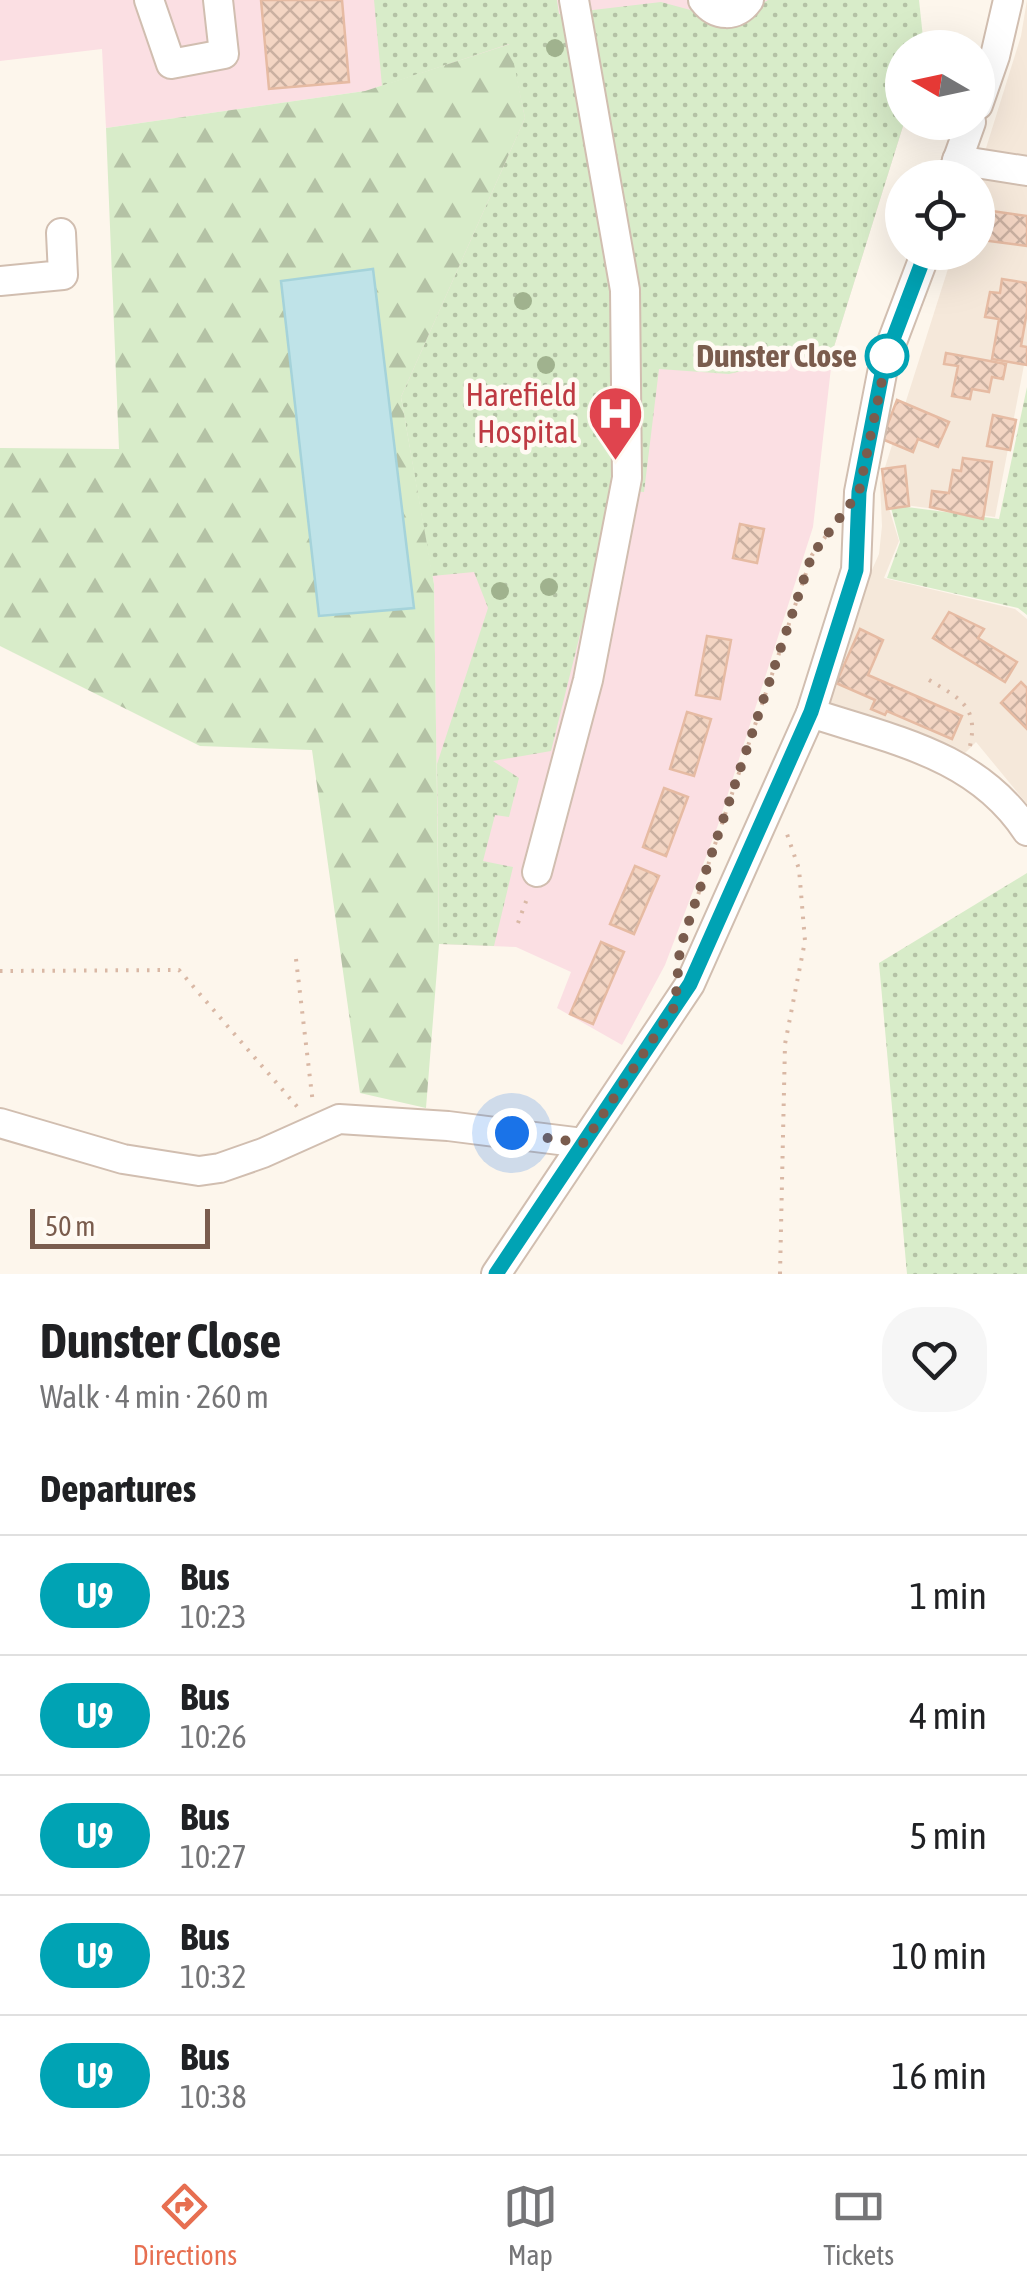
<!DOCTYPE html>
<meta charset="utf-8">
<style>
:root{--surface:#fff;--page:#f6f6f6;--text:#202124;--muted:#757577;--line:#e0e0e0;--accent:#e76f51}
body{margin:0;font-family:"Asap Condensed",sans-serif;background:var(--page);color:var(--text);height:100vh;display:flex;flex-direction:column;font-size:38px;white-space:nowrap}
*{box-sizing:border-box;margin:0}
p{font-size:32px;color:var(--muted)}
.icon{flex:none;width:55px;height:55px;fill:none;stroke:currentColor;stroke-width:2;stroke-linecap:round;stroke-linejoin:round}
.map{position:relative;height:1274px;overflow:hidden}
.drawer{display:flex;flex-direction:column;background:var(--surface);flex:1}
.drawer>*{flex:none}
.badge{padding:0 20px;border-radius:32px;font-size:35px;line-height:65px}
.needle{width:65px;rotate:279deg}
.fabs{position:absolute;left:885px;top:30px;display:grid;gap:20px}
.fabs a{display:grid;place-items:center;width:110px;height:110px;border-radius:50%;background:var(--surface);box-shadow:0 10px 40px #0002;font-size:50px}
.scale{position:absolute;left:30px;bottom:25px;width:180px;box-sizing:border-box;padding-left:10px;border:5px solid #7a5c4d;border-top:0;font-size:28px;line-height:35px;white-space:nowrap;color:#7a5c4d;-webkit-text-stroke:8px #fffaf3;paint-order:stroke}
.you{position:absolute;width:50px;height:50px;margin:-25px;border:8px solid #fff;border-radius:50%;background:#1a73e8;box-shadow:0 0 0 15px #1a73e833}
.map>.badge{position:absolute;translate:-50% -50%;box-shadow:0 0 0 5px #fff}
h2{padding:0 40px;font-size:38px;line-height:90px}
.round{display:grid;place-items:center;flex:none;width:105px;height:105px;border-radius:40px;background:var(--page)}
.overview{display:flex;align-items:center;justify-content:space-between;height:170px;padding:0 40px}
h1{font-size:48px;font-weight:700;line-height:75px}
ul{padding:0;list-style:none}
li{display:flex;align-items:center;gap:30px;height:120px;padding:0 40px;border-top:2px solid var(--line)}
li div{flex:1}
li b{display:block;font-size:38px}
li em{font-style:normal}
li .badge{min-width:110px;font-weight:700;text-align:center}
.dock{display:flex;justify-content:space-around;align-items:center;height:140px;border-top:2px solid var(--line);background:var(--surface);font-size:28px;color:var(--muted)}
.dock a{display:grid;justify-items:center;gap:5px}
.dock .on{color:var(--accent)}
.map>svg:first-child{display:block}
.residential{fill:#f5e8da}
.medical{fill:#fbdfe3}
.grass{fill:url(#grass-dots)}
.forest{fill:url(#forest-firs)}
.water{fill:#bfe3e8;stroke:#a5d3da;stroke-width:2.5}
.building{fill:url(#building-cross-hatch);stroke:#e6bba3;stroke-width:2.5}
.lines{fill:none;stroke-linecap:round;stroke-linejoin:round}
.minor-casing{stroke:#d1beb0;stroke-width:32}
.path{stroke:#d9b8a5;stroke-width:4;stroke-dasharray:2.5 8;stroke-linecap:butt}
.minor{stroke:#fff;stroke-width:28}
.tree{fill:#a0b28e}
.line-casing{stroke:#fff;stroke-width:22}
.line{stroke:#00a3b4;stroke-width:15}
.walk{stroke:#7a5c4d;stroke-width:10;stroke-dasharray:0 18}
.stop-dot{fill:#fff;stroke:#00a3b4;stroke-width:5}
.labels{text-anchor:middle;stroke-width:9;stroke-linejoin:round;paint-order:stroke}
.stop-label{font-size:32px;font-weight:bold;fill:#7a5c4d;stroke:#fffaf3;text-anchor:end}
.health-label{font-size:32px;fill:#be3a42;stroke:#fffaf3;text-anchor:end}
</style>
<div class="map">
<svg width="1027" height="1274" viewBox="0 0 1027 1274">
<defs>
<pattern id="grass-dots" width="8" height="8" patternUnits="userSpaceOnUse" patternTransform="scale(2.5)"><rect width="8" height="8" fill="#d8ecc9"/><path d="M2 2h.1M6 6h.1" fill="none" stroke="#b4c2a5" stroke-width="1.8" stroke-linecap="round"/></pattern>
<pattern id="forest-firs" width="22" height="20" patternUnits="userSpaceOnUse" patternTransform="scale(2.5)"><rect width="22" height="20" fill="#d8ecc9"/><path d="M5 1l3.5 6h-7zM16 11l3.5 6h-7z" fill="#b4c2a5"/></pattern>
<pattern id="building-cross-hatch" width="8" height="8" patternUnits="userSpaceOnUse" patternTransform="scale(2.5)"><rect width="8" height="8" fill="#f3d5c3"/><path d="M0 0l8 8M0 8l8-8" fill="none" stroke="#cab0a1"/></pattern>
</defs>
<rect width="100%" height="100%" fill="#fdf6ec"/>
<!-- residential -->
<path class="residential" d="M1027 0V364L1024 365 995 517 905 505 889 508 899 541 884 578 1015 609 1027 619V804L976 742 962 756 825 707 855 608 879 554 882 526 880 483 953 253 978 252 977 177 1021 36Z"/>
<!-- medical -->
<path class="medical" d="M0 0H919L902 48 904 123 833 350 813 527 718 825 665 965 622 1045 557 1008 571 972 516 947 439 944 434 584 401 397 509 45 365 91 106 128 102 49 0 61Z"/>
<!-- grass -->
<g class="grass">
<path d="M374 0H557L559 14 661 2 731 21 768 0H919L924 47 902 48 904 123 833 350 729 374 659 369 644 492 616 490 551 751 493 761 519 778 509 817 495 815 483 861 513 867 494 946 439 944 437 764 488 608 474 572 432 576 401 397 525 118 509 44 382 86Z"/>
<path d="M1027 387V615L1018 608 887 578 900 542 891 508 907 507 999 519Z"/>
<path d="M1027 873V1274H907L879 963Z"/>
</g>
<!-- forest -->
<path class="forest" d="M510 44 525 118 401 397 434 584 439 944 426 1108 360 1093 312 750 200 746 0 646V448L119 449 106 128 365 91Z"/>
<!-- water -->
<path class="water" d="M373 269 414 608 319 616 281 281Z"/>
<!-- building -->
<g class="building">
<path d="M261 0H342L349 82 269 89Z"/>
<path d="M985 210 1027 216V246L981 240Z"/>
<path d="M1002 279 1027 283V311L1021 346 1027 347V365L992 359 999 319 985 317 990 292 1000 293Z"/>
<path d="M946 353 1006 364 1003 379 992 377 989 392 972 389 970 399 952 396 958 366 944 364Z"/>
<path d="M897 400 949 422 938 447 918 439 913 452 882 439Z"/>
<path d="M993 415 1016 420 1010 450 987 446Z"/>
<path d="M963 458 992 462 983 519 930 507 932 491 949 493 953 470 961 471Z"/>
<path d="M905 466 909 506 887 509 882 469Z"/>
<path d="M740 524 764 529 757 563 733 558Z"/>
<path d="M949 612 984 629 978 638 1017 662 1005 682 933 638Z"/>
<path d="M860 629 883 640 868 675 962 716 952 739 887 711 885 715 871 709 875 700 836 683Z"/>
<path d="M707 636 731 640 720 699 696 695Z"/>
<path d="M1021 682 1027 688V729L1001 703Z"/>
<path d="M687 712 711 719 694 776 670 769Z"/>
<path d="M664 788 688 797 666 856 643 847Z"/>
<path d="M635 866 659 876 634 934 610 924Z"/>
<path d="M601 942 624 952 593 1024 570 1014Z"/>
</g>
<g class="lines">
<defs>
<g id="minor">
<path d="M149 0 171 64 224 54 218 0"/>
<path d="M703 0C716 17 736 18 749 0"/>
<path d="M978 105 995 56 1008 0"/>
<path d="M957 160 1027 171"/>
<path d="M951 178 971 122"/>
<path d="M0 281 63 275 61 233"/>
<path d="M811 713C893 740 977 755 1027 831"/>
<path d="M537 872 588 680 627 478 625 290 574 0"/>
<path d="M0 1123 123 1159 199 1171 220 1168 263 1153 339 1119 448 1126 583 1143"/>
<path d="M496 1274 690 984 811 713 856 570 859 492 884 363 926 252"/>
</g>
</defs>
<!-- minor casing -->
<use href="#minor" class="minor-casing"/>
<!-- path -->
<g class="path">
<path d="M929 680C959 698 979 706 970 746"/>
<path d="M695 904 812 555 831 529"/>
<path d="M518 923 528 896"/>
<path d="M296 959 313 1104"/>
<path d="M0 971 179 970 300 1110"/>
<path d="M780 1274 785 1044 805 941 799 869 787 834"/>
</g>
<!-- minor -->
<use href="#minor" class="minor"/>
</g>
<!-- trees -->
<g class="tree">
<circle cx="555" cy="48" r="9"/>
<circle cx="523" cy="301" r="9"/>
<circle cx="546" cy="365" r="9"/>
<circle cx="549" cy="587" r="9"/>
<circle cx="500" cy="591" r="9"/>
</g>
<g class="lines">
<defs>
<path id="line" d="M496 1274 690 984 811 712 856 570 859 492 884 363 926 252"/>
</defs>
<!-- line casing -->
<use href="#line" class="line-casing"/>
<!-- line -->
<use href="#line" class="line"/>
<!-- walk -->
<path class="walk" d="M512 1133 584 1143 675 1006 680 948 812 555 859 492 887 356"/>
</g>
<!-- icons -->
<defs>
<symbol id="hospital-pin" viewBox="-11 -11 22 30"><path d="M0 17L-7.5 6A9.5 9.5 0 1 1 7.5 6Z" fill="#e0444e" stroke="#fffaf3"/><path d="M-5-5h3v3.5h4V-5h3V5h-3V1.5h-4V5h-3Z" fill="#fff"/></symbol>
</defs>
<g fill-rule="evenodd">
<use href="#hospital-pin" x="584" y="382" width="63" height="86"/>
</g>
<!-- markers -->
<circle class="stop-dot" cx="887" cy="356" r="20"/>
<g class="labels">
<!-- stop labels -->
<g class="stop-label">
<text x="857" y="367">Dunster Close</text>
</g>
<!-- health labels -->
<g class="health-label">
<text x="577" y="406">Harefield<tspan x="577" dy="37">Hospital</tspan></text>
</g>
</g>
</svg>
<div class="fabs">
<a><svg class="needle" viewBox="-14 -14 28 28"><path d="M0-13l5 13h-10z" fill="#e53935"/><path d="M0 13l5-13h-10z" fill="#757577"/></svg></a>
<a><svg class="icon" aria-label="locate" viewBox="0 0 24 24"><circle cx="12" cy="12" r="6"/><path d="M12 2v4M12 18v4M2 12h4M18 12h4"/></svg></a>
</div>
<div class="scale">50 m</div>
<div class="you" style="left:512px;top:1133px"></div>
</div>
<section class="drawer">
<div class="overview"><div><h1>Dunster Close</h1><p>Walk · 4 min · 260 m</p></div><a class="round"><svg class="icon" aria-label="heart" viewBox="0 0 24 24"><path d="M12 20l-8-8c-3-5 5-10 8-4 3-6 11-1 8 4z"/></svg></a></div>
<h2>Departures</h2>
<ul>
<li><span class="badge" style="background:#00a3b4;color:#fff">U9</span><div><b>Bus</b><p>10:23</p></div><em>1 min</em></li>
<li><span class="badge" style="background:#00a3b4;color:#fff">U9</span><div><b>Bus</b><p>10:26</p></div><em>4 min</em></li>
<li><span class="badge" style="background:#00a3b4;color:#fff">U9</span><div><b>Bus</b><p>10:27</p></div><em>5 min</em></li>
<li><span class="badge" style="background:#00a3b4;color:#fff">U9</span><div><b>Bus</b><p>10:32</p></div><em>10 min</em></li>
<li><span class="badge" style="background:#00a3b4;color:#fff">U9</span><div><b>Bus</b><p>10:38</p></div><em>16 min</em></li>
</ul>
</section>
<nav class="dock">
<a class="on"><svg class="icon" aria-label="directions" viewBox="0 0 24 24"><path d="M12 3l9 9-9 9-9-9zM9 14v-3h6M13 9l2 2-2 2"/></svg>Directions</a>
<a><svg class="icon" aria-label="map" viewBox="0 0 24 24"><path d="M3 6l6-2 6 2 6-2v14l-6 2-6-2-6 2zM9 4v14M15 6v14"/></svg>Map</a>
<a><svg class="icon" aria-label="tickets" viewBox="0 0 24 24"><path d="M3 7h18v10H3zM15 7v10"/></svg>Tickets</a>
</nav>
